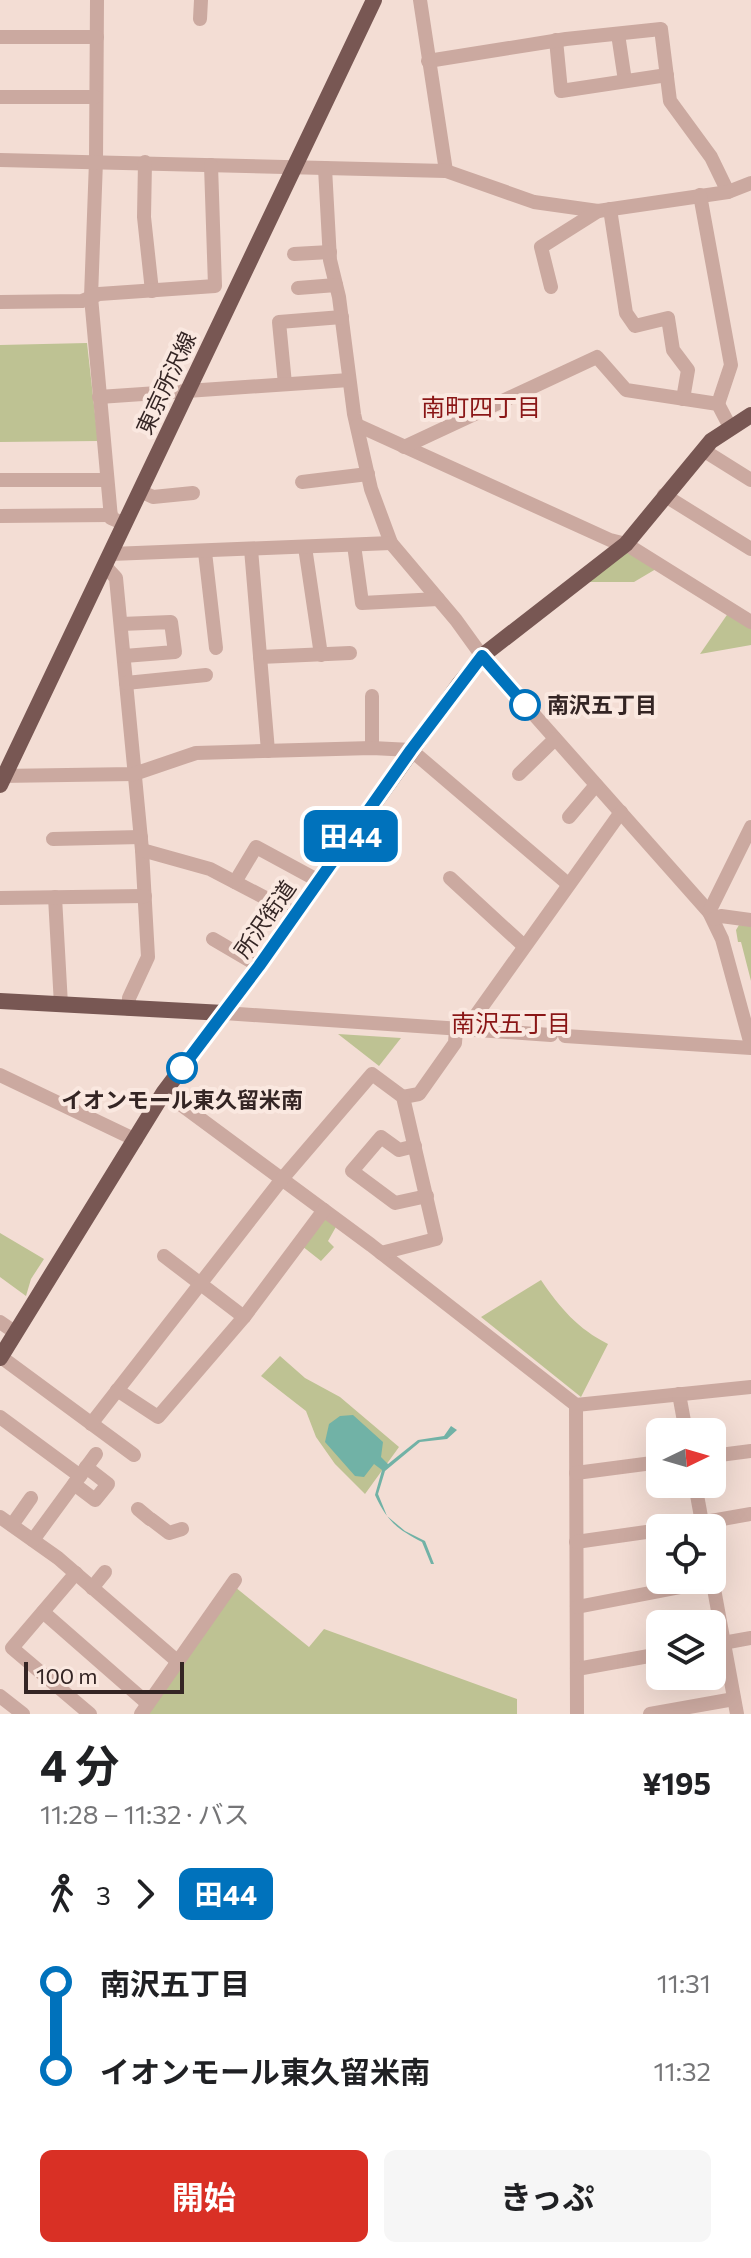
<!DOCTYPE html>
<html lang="ja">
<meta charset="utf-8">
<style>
:root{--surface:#fff;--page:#f6f6f6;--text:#202124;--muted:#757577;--accent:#d93025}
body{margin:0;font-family:Commissioner,"Noto Sans JP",sans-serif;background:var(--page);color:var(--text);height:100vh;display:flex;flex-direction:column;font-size:30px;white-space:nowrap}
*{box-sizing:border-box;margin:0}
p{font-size:26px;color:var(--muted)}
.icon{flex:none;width:44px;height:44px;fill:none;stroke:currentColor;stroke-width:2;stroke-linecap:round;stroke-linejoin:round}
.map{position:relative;height:1714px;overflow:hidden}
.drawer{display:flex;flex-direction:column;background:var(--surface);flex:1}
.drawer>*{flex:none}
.badge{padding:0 16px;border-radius:12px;font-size:28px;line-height:52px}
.needle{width:52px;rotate:85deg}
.controls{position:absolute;left:646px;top:1418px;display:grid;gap:16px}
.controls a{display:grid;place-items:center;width:80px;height:80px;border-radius:12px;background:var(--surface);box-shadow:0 8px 32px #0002;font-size:40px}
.scale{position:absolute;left:24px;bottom:20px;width:160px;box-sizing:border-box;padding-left:8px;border:4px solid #342524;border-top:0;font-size:22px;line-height:28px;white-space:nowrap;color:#342524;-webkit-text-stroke:6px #fae8e0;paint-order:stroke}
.map>.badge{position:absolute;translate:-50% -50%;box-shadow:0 0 0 4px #fff}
.legs{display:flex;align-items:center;gap:12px;height:88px;padding:0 40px;font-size:26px}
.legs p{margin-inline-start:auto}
.summary{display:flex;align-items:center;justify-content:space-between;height:136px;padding:0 40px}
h1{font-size:44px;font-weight:700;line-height:60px}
.cta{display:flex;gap:16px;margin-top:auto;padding:16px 40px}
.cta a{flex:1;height:92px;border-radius:12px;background:var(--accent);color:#fff;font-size:32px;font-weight:700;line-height:92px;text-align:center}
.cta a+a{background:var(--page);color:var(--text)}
ul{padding:0 40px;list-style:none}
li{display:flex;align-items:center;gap:28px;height:88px;font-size:30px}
li i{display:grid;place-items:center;width:12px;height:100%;margin:0 10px;background:currentColor}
li i::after{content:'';width:20px;height:20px;margin:-10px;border:6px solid;border-radius:50%;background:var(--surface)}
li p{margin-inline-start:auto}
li:first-child i{background:linear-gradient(#0000 50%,currentColor 0)}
li:last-child i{background:linear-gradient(currentColor 50%,#0000 0)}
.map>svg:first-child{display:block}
.green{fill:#bec293}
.water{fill:#71b2a6}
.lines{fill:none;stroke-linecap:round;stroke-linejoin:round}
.minor{stroke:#cba9a0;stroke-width:14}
.major{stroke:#785753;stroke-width:16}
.line-1-casing{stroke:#fff;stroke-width:18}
.line-1{stroke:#0072bc;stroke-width:12}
.stop-1-dot{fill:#fff;stroke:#0072bc;stroke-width:4}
.labels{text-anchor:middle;stroke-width:8;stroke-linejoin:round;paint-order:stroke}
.street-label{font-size:22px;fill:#342524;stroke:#fae8e0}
.stop-label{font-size:22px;font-weight:bold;fill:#342524;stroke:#fae8e0;text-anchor:start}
.neighbourhood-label{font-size:24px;fill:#8a1616;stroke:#fae8e0}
</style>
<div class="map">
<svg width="751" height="1714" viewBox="0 0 751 1714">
<rect width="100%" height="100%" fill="#f3ddd4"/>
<!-- green -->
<g class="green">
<path d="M87 343 98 441 0 442V345Z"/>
<path d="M626 544 661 566 634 582H575Z"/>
<path d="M731 609 751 622V645L700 654Z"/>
<path d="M739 925 751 926V981L741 942H738L736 930Z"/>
<path d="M338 1034 401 1038 379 1066Z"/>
<path d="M325 1215 337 1225 328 1241 334 1247 321 1261 302 1246Z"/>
<path d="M0 1233 44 1259 31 1279 26 1296 0 1277Z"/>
<path d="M541 1280C560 1308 578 1329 608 1344L581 1397 481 1317Z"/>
<path d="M280 1356 305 1378 340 1397 399 1447 365 1494 335 1464 316 1437 306 1411 261 1376Z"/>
<path d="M235 1587 309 1647 324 1629 517 1699V1714H145Z"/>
</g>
<!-- water -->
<path class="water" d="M353 1415 383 1442 381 1457 388 1464 418 1440 444 1436 451 1426 457 1430 447 1439 420 1442 385 1471 378 1494 387 1516 405 1531 425 1541 434 1564H431L422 1542C397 1529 387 1521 375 1495L382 1470 374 1464 364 1477 355 1476 325 1442 329 1424 340 1416Z"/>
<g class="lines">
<!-- minor -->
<g class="minor">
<path d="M97 0 96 161 91 297 111 518 125 524"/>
<path d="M420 0 446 171"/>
<path d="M200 19 201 0"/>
<path d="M618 34 625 81"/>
<path d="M0 37H97"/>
<path d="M556 40 561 91 667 75"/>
<path d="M428 61 566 39 661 29 670 101 711 157 728 192"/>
<path d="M0 97H95"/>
<path d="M0 160 446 171 534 202 598 211 728 192 751 183"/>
<path d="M145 162 144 217 152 291"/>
<path d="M325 168 330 260 339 297 354 414 371 489 391 543 456 620 482 656 709 912 722 939 751 1045"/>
<path d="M700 195 731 365 718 404"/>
<path d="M610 209 626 313 635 326 668 318 673 350 688 370 683 399"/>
<path d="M294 254 330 252"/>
<path d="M551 287 541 247 598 211"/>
<path d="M298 288 336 285"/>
<path d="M0 302 82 301 99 294 215 286 211 165"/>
<path d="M285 384 279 322 342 317"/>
<path d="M99 397 349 380"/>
<path d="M357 425 610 540 626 544 751 622"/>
<path d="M404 447 597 357 626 390 718 404 730 427"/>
<path d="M703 450 751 480"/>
<path d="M0 480H107"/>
<path d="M302 482 368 474"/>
<path d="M140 491 153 497 193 493"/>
<path d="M664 495 751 549"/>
<path d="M0 516 111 515"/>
<path d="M354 545 362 603 438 599"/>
<path d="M305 547 321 655"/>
<path d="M251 549 268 751"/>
<path d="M205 552 216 648"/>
<path d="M111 554 391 543"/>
<path d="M105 566 116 578 142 850 148 957 129 998V1009"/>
<path d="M121 624 171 622 175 652 124 656"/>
<path d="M260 657 350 653"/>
<path d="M126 683 206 675"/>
<path d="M372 748V696"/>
<path d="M519 774 555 739"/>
<path d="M0 776 134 774 196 753 372 748 411 750 568 884"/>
<path d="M569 817 596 785"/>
<path d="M53 839 141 837"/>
<path d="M142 850 210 869 296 914"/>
<path d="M450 878 524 946"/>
<path d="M235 882 256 847 319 881"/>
<path d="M55 897 61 1005"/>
<path d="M0 898 145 896"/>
<path d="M709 912 751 827"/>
<path d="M714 919 721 916 751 920"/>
<path d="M213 939 259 966"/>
<path d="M224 1013 551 1035"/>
<path d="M474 1030 476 1015 621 812"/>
<path d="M565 1036 751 1048"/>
<path d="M0 1075 136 1140"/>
<path d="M164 1092 371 1245 576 1405 751 1387"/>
<path d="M403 1097 419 1094 455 1043 456 1029"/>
<path d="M415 1146 399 1150 381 1137 352 1171 395 1203 427 1196"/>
<path d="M164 1256 244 1317"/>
<path d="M0 1322 16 1333"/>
<path d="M1 1357 134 1455"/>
<path d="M117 1390 158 1417 244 1317 324 1210"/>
<path d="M679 1394 686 1432"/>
<path d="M576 1405 577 1714"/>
<path d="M0 1417 80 1476"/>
<path d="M91 1424 282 1179 372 1074 403 1097 436 1239 381 1253"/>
<path d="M712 1456 751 1451"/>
<path d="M576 1473 660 1462"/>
<path d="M74 1484 95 1500 108 1484 86 1467"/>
<path d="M695 1484 703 1528"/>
<path d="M138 1509 150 1519"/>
<path d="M0 1517 58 1558 177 1661"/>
<path d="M152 1520 169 1533 182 1529"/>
<path d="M12 1525 31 1498"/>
<path d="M671 1528 751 1514"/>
<path d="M33 1540 96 1454"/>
<path d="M576 1542 660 1530"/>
<path d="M76 1573 12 1648 90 1714"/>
<path d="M712 1578 737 1714"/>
<path d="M92 1588 105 1572"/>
<path d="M577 1607 712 1581"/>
<path d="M43 1612 147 1703"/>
<path d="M712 1645 751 1638"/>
<path d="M577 1669 660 1654"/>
<path d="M0 1696 23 1714"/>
<path d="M141 1714 235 1580"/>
<path d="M650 1714 734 1699"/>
</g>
<!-- major -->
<g class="major">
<path d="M0 785 374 0"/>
<path d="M0 1001 224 1013"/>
<path d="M0 1358 164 1092 259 966 460 683 482 656 626 544 711 441 751 415"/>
</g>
</g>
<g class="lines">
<defs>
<path id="line-1" d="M182 1068 259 966 411 750 482 656 525 705"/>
</defs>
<!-- line-1 casing -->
<use href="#line-1" class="line-1-casing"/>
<!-- line-1 -->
<use href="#line-1" class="line-1"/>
</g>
<!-- markers -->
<g class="stop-1-dot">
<circle cx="525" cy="705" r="14"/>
<circle cx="182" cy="1068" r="14"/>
</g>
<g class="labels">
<!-- street labels -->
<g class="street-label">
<text transform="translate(166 383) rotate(-65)" y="8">東京所沢線</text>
<text transform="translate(265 919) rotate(-55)" y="8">所沢街道</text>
</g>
<!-- stop labels -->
<g class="stop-label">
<text x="547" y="713">南沢五丁目</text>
<text x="182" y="1108" text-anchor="middle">イオンモール東久留米南</text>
</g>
<!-- neighbourhood labels -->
<g class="neighbourhood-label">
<text x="481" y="416">南町四丁目</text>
<text x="511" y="1032">南沢五丁目</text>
</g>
</g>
</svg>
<div class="controls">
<a><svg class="needle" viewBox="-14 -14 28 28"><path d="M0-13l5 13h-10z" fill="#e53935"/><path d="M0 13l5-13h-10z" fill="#757577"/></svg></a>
<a><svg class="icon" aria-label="locate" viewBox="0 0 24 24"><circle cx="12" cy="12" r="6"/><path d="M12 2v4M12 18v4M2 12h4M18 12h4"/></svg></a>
<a><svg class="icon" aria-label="layers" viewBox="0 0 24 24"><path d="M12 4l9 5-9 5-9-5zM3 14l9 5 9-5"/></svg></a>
</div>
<div class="scale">100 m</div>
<b class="badge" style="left:351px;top:836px;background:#0072bc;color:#fff">田44</b>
</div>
<section class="drawer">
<div class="summary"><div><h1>4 分</h1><p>11:28 – 11:32 · バス</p></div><b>¥195</b></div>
<div class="legs"><svg class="icon" aria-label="walk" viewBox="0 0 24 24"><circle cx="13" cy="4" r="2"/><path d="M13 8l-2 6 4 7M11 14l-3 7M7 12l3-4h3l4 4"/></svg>3<svg class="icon" aria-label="forward" viewBox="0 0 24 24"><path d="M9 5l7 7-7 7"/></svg><b class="badge" style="background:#0072bc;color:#fff">田44</b></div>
<ul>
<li><i style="color:#0072bc"></i><b>南沢五丁目</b><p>11:31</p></li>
<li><i style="color:#0072bc"></i><b>イオンモール東久留米南</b><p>11:32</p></li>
</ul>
<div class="cta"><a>開始</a><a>きっぷ</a></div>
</section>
